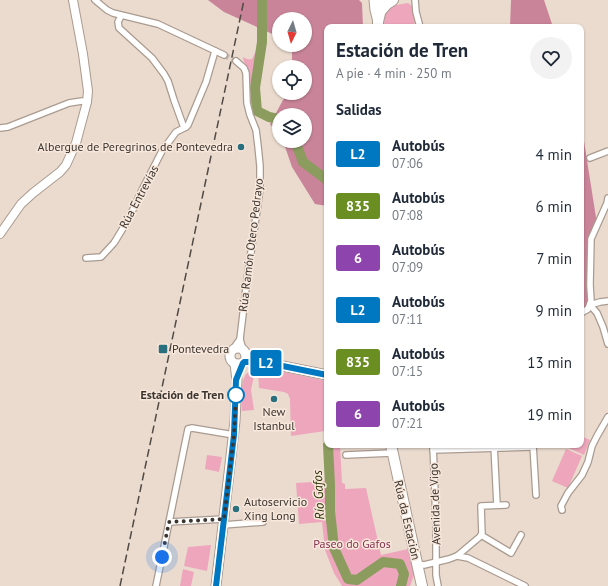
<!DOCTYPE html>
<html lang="es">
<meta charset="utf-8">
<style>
:root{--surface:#fff;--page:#f2f2f3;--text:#1f2937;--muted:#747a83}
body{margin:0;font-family:"PT Sans",sans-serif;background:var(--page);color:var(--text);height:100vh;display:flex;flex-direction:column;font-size:15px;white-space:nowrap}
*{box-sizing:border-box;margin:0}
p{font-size:13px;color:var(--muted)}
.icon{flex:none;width:22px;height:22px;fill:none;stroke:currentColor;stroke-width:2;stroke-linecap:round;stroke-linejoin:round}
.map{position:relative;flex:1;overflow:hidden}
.details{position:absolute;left:324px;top:24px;width:260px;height:424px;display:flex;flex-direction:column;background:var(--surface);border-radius:8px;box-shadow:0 1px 3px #0004}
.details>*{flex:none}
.badge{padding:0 8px;border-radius:3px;font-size:14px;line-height:26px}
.needle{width:26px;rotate:185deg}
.tools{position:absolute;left:272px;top:12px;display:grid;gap:8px}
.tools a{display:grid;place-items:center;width:40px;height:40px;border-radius:50%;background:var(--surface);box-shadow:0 1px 3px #0004;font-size:20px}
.you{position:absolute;width:20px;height:20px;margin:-10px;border:3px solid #fff;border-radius:50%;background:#1a73e8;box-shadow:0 0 0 6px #1a73e833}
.map>.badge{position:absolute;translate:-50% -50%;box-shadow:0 0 0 2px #fff}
h2{padding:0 12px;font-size:15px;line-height:36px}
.round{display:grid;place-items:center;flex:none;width:42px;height:42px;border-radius:21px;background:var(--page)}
.headline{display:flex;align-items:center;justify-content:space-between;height:68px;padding:0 12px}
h1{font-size:19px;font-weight:800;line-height:30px}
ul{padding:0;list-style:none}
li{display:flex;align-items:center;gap:12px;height:52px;padding:0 12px}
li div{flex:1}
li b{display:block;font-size:15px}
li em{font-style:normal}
li .badge{min-width:44px;font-weight:700;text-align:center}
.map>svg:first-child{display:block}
.green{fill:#eda6bc}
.forest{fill:#c98499}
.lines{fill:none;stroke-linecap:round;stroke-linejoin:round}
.river{stroke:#8b9c5e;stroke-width:10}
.street-tunnel{stroke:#c8baaf;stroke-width:5.5;stroke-dasharray:5.5 3;stroke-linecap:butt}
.street-casing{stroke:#aa9b90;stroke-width:8}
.secondary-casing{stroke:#aa9b90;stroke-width:10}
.primary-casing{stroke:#aa9b90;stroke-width:11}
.highway-casing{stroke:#aa9b90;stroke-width:12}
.street{stroke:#fff;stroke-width:5.5}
.secondary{stroke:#fff;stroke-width:8}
.primary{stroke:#fff;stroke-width:9}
.highway{stroke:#fff;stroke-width:10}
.rail{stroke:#514a44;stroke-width:1.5;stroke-dasharray:8 4;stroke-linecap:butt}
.line-casing{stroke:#fff;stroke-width:9}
.line{stroke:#0078c1;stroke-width:6}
.walk{stroke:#3b3530;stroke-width:4;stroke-dasharray:0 7.2}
.poi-dot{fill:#296f7d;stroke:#f8e8dc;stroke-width:1.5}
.stop-dot{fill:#fff;stroke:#0078c1;stroke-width:2}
.labels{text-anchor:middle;stroke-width:3;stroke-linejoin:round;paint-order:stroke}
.poi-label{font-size:12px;fill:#3b3530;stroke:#f8e8dc;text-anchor:start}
.street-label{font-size:12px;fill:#3b3530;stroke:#f8e8dc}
.stop-label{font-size:12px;font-weight:bold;fill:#3b3530;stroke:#f8e8dc;text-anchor:end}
.park-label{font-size:12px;fill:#883554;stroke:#f8e8dc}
.water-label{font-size:13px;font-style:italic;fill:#283201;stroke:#f8e8dc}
</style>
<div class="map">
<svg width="608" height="586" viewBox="0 0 608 586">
<rect width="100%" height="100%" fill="#ebdbcf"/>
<!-- green -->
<g class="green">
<path d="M408 3 413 7 415 27H385L384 22 382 23 383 17 391 6Z"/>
<path d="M262 20H267L260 72 258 77 250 84C250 78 251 72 247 67 245 63 243 61 243 57 246 59 249 60 252 59L257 49Z"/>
<path d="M260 367 327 381V445H340L342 483 345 484V489L366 488 381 555 408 549 414 575 410 586H342L334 573 325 550 322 522 299 524 296 483 328 481 325 431 291 436 290 399 288 394 284 392 259 388 258 372 256 371V369Z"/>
<path d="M254 369 255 371 251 390 254 410 242 411C242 403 241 384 244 378 246 373 249 371 254 369Z"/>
<path d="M581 436 590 440 584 455 562 445H581Z"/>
<path d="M566 449 582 456 568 488 552 481Z"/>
<path d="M207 455 222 457 219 472 205 469Z"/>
<path d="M211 545 207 571 184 566 188 547Z"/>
<path d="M183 569 194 572 191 586H180Z"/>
</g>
<!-- forest -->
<g class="forest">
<path d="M208 0H359L362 3 363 27H327V206L315 204 292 167 283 141H305V115H279V136L270 124 283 100 290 93H305V67H292V45H305V19H279V37L224 12Z"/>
<path d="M511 0H544L553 27H510Z"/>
<path d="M581 122 597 224 591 239 590 305 581 311Z"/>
</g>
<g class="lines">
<!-- river -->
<g class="river">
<path d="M262 0V42L255 88 257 111 269 117 279 119"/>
<path d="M295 141 303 162 327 180"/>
<path d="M328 445 330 485V511L334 548 348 579 357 580 383 562 400 564 404 574 401 586"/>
</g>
<!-- street-tunnel -->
<path class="street-tunnel" d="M224 55 236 61"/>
<defs>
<g id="street">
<path d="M95 0 107 10 113 13 158 24 224 55"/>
<path d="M415 0 416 12 420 27"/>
<path d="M121 16 118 22 119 28 152 58 164 74 168 81 174 100 183 125 186 127"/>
<path d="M236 61 244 68 246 73 247 103 250 115 256 130 258 146 260 166V188L258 203 247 280 240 339 243 350"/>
<path d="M0 128 8 127 69 103 82 101 87 102"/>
<path d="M590 158 608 151"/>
<path d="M86 258 101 257 114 243 128 220 144 186 162 151 176 132 186 127 188 125 206 82 215 51"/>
<path d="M590 305 597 313 603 327 608 344"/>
<path d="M590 305 600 302 608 301"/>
<path d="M581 313 588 309 591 301 590 285 591 239 607 203 608 198"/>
<path d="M233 349 240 339"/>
<path d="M433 445 436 519V575L438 586"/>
<path d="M494 445 497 505"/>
<path d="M533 445 536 495"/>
<path d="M433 450 533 447"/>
<path d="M346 455 392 453"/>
<path d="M562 510 561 506 568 493 582 475 588 462 592 446 597 436 608 417"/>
<path d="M169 522 224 519"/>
<path d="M223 525 263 522"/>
<path d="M481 535 511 553 521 535"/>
<path d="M457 556 468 558 525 586"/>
<path d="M418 564 424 565 449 559 457 556 482 535 481 506 506 505"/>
<path d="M156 586 188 429 192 428 234 435"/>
</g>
<path id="secondary" d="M0 234 21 204 33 193 60 172 66 165 76 143 87 102 88 91 83 54 73 0"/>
<g id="primary">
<path d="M374 0 375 10 378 22"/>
<circle cx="238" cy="356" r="8"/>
<path d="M245 353 248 355 263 362 327 375"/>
<path d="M216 586 235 421 237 380 235 364"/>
</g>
<g id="highway">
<path d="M380 12 387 4 393 0"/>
<path d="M378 27V22L383 0"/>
<path d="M391 445 422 586"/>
</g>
</defs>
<!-- street casing -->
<use href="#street" class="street-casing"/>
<!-- secondary casing -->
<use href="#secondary" class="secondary-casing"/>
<!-- primary casing -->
<use href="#primary" class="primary-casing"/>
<!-- highway casing -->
<use href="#highway" class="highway-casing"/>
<!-- street -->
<use href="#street" class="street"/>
<!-- secondary -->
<use href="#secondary" class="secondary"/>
<!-- primary -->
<use href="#primary" class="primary"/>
<!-- highway -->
<use href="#highway" class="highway"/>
<!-- rail -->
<path class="rail" d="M120 586 244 0"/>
</g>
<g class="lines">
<defs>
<path id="line" d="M216 586 234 435 236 380 243 363 244 362H263L327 375"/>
</defs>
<!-- line casing -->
<use href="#line" class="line-casing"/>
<!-- line -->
<use href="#line" class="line"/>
<!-- walk -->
<path class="walk" d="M162 557 169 522 224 519 234 435 236 395"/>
</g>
<!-- markers -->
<g class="poi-dot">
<circle cx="241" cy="147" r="4"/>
<rect x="158" y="344" width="10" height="10" rx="2"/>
<circle cx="274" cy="399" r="4"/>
<circle cx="236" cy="509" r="4"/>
</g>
<circle class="stop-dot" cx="236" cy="395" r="8"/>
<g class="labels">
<!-- poi labels -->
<g class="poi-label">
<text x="233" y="151" text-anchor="end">Albergue de Peregrinos de Pontevedra</text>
<text x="172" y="353">Pontevedra</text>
<text x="274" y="416" text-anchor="middle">New<tspan x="274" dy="14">Istanbul</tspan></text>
<text x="244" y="506">Autoservicio<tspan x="244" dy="14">Xing Long</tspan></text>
</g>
<!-- street labels -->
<g class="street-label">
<text transform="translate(139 197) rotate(-62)" y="4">Rúa Entrevías</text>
<text transform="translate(251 245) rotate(-83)" y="4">Rúa Ramón Otero Pedrayo</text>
<text transform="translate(435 504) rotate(-92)" y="4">Avenida de Vigo</text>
<text transform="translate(407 520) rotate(77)" y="4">Rúa da Estación</text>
</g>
<!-- stop labels -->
<g class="stop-label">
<text x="224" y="399">Estación de Tren</text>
</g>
<!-- park labels -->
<g class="park-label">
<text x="352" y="548">Paseo do Gafos</text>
</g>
<!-- water labels -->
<g class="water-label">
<text transform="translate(318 495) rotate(-93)" y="5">Río Gafos</text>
</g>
</g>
</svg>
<div class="tools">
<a><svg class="needle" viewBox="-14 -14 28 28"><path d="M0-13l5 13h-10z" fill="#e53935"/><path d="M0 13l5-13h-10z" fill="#747a83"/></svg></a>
<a><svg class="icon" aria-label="locate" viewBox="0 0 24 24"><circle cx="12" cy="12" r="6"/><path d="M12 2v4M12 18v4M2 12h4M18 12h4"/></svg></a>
<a><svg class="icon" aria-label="layers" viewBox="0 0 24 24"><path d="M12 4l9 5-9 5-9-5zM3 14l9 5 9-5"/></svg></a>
</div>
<div class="you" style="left:162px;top:557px"></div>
<b class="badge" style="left:266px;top:363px;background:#0078c1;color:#fff">L2</b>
<section class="details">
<div class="headline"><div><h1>Estación de Tren</h1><p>A pie · 4 min · 250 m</p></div><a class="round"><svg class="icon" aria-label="heart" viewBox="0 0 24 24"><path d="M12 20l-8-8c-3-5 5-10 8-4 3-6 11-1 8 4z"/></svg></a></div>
<h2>Salidas</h2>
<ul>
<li><span class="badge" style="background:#0078c1;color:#fff">L2</span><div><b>Autobús</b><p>07:06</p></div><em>4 min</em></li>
<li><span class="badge" style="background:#6b8e23;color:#fff">835</span><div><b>Autobús</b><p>07:08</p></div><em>6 min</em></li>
<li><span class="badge" style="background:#8e44ad;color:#fff">6</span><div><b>Autobús</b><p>07:09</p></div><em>7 min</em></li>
<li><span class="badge" style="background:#0078c1;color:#fff">L2</span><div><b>Autobús</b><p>07:11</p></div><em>9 min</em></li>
<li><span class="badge" style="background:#6b8e23;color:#fff">835</span><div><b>Autobús</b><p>07:15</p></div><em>13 min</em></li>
<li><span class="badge" style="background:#8e44ad;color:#fff">6</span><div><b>Autobús</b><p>07:21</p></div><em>19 min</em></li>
</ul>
</section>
</div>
